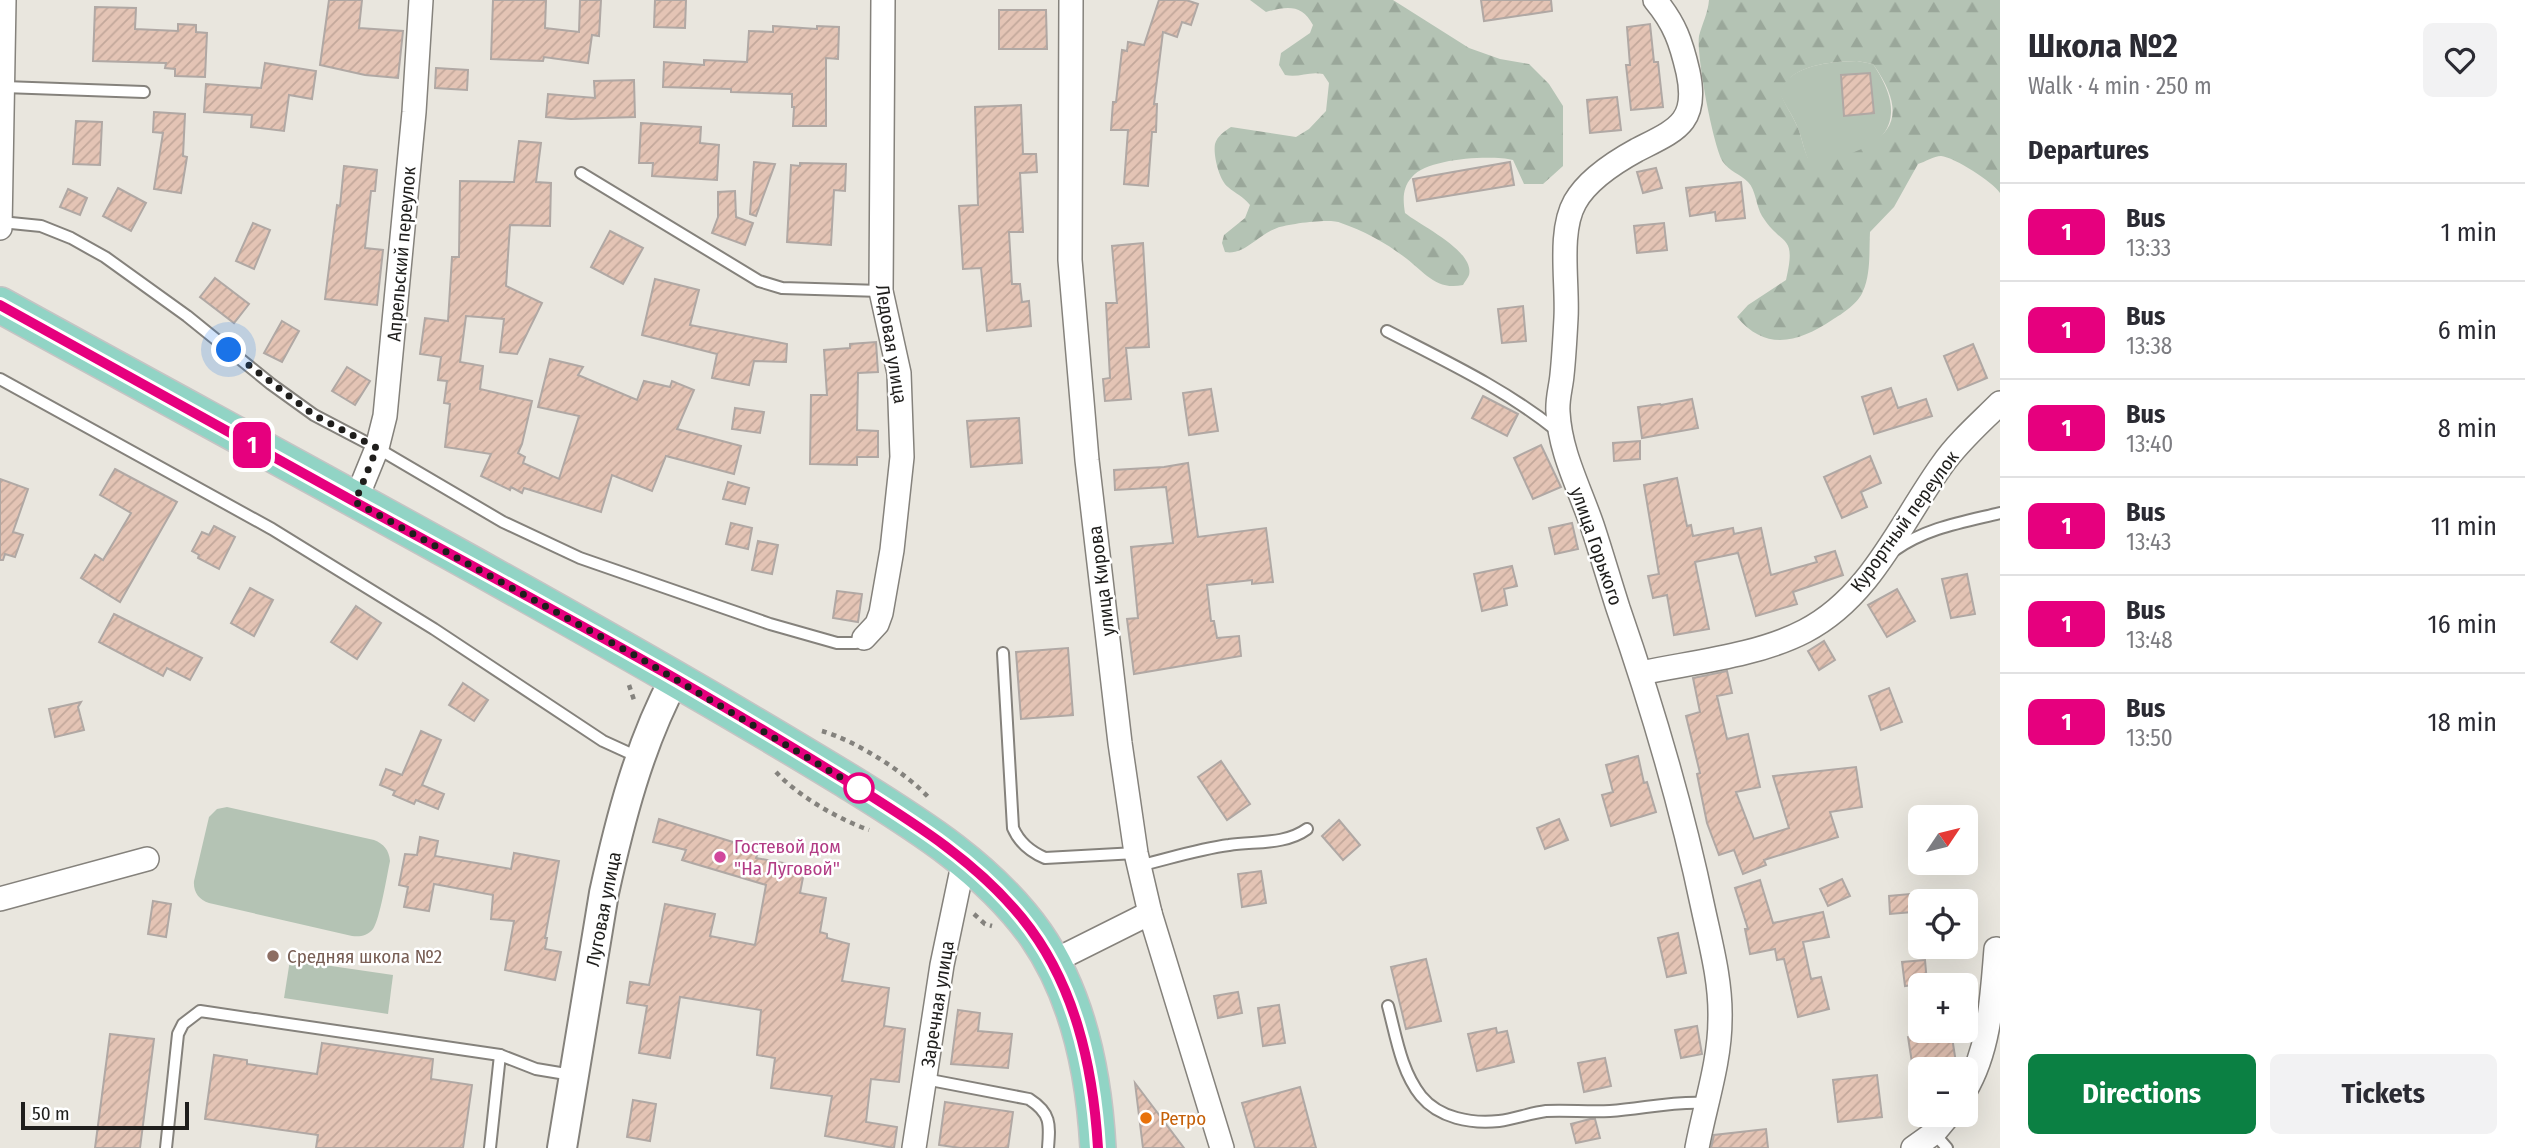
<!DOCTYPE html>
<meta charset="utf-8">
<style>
:root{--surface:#fff;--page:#f2f2f3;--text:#2b2b33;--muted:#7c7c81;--line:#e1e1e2;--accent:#0b8043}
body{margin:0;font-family:"Fira Sans Condensed",sans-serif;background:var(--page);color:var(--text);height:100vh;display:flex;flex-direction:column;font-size:26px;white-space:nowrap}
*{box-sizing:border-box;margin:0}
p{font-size:23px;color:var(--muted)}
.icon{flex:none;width:38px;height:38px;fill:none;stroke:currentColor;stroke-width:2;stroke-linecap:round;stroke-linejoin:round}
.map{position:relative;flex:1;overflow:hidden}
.sheet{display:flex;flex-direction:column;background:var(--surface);width:525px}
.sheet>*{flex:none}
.badge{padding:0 14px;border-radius:10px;font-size:24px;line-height:46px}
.needle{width:46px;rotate:55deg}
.fabs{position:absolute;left:1908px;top:805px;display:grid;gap:14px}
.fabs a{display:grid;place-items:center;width:70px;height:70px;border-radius:10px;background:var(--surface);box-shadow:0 7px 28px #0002;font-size:35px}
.scale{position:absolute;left:21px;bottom:18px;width:168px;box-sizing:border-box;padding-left:7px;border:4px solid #1f1e1c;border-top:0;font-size:19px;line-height:24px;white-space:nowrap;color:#1f1e1c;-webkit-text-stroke:5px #fff;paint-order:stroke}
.you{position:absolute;width:35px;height:35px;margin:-18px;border:5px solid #fff;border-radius:50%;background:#1a73e8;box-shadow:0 0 0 10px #1a73e833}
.map>.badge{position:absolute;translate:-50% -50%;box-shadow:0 0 0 4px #fff}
h2{padding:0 28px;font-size:26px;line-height:63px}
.round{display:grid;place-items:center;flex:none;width:74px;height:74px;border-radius:10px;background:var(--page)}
.overview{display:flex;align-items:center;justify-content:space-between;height:119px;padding:0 28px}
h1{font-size:33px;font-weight:700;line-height:52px}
.primary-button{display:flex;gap:14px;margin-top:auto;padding:14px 28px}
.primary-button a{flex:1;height:80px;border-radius:10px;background:var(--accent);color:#fff;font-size:28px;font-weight:700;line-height:80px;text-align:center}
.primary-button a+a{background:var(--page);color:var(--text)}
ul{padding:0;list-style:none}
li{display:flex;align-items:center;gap:21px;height:98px;padding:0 28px;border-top:2px solid var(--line)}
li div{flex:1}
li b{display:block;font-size:26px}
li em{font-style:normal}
li .badge{min-width:77px;font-weight:700;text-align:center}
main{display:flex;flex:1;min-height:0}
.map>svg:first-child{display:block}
.grass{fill:#b4c3b4}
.forest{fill:url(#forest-firs);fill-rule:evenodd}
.building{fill:url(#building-hatch);stroke:#b0a8a4;stroke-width:2}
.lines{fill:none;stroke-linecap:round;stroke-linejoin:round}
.service-casing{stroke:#85827c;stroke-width:14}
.minor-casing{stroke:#85827c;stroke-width:26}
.tertiary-casing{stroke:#85827c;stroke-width:32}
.primary-casing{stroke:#c5c4c4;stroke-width:38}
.path{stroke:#84827d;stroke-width:4.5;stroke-dasharray:5 5;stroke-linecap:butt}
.service{stroke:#fff;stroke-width:10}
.minor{stroke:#fff;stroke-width:23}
.tertiary{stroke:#fff;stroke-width:28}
.primary{stroke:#91d4c5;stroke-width:35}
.line-casing{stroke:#fff;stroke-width:16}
.line{stroke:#e6007e;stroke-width:10}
.walk{stroke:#1f1e1c;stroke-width:7;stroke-dasharray:0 12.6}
.stop-dot{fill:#fff;stroke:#e6007e;stroke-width:3.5}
.hotel-dot{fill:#d1479c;stroke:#fff;stroke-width:2.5}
.education-dot{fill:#8d6e63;stroke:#fff;stroke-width:2.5}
.food-dot{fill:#e8710a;stroke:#fff;stroke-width:2.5}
.labels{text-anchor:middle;stroke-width:5;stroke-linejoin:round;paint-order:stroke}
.street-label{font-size:19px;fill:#1f1e1c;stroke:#fff}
.hotel-label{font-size:19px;fill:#b23c85;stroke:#fff;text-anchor:start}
.education-label{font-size:19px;fill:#785e54;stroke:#fff;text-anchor:start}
.food-label{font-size:19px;fill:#c56008;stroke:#fff;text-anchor:start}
</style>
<main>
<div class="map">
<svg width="2000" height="1148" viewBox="0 0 2000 1148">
<defs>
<pattern id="forest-firs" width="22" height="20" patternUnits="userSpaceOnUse" patternTransform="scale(1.75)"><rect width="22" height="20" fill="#b4c3b4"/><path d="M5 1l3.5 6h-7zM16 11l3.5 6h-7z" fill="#9aa79a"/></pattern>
<pattern id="building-hatch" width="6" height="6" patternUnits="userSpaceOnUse" patternTransform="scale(1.75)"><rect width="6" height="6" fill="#e4c4b5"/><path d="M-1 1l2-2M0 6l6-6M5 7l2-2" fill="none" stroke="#c3a89b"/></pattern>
</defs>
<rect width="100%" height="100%" fill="#e9e6de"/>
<!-- grass -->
<g class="grass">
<path d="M1857 61 1873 64C1895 97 1903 130 1862 151 1850 157 1834 160 1821 165L1808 159C1803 148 1802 137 1797 126 1792 114 1784 104 1779 91 1793 64 1829 62 1857 61Z"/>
<path d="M227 807 374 840C384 844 389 850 390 861 387 875 380 919 373 929 367 936 360 937 352 936L209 903C199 900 193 892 194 881L209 817 217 809Z"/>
<path d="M290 960 393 975 388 1014 284 998Z"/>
</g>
<!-- forest -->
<g class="forest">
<path d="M1250 0H1393L1469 48 1500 59 1529 64 1549 84 1563 106V166L1543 184H1524L1513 160C1491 155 1428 158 1412 177 1402 188 1403 200 1405 213 1421 226 1475 251 1469 275 1468 278 1465 281 1463 285 1435 291 1424 271 1403 256 1386 243 1362 230 1341 223 1330 218 1289 224 1277 228 1259 234 1244 256 1225 252L1222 243 1224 235 1245 218 1250 205C1243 196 1236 194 1228 187 1219 180 1213 155 1215 144 1217 136 1225 131 1231 127L1296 137 1309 129 1326 111 1329 83 1323 74C1309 71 1299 78 1285 75L1279 65 1281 53 1310 33 1313 25C1302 4 1287 6 1266 12Z"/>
<path d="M1709 0H2000V193C1993 182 1954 157 1941 156 1934 156 1925 162 1918 164L1894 207 1870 232C1869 250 1871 274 1863 291 1859 303 1842 314 1832 320 1799 342 1766 352 1737 317L1748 305 1786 280C1797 232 1782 248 1762 216 1756 206 1756 190 1748 182 1740 174 1729 171 1723 162 1713 146 1696 54 1699 36 1702 24 1708 13 1709 0ZM1857 61 1873 64C1919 129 1877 146 1821 164L1808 158C1803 148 1802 137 1797 126 1792 114 1784 104 1780 91 1793 64 1829 62 1857 61Z"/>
</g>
<!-- building -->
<g class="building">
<path d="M329 0H362L359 28 403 31 398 78 365 75 320 65Z"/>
<path d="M493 0H546L545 28 579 32 580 0H601L599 36 592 35 588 63 544 57 543 61 491 59Z"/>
<path d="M655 0H686L685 28 654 27Z"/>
<path d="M1159 0H1186L1198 4 1191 25 1182 22 1177 37 1163 32 1154 104H1157L1156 132H1152L1148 186 1124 184 1128 130H1111L1113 102H1116L1122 50 1127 51 1128 42 1144 45Z"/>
<path d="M1481 0H1551L1552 11 1484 21Z"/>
<path d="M95 7 136 8 135 29 178 31V24L196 25V32L207 33 205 77 175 76V69L165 68 166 63 93 61Z"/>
<path d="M999 10H1046L1047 49H999Z"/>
<path d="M1650 24 1654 62H1658L1663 107 1631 110 1626 65H1630L1627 27Z"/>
<path d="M773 26 817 29V26L839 27 838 59 826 58V126H793L794 107H792V94L731 92V89L663 87 664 62 704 65V60L747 62 749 31 773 32Z"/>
<path d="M265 63 316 71 312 99 289 95 284 131 251 127 252 115 204 112 206 84 261 88Z"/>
<path d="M436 68 468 70 467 90 435 88Z"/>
<path d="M1870 73 1874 113 1844 116 1841 75Z"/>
<path d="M634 80 635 117 571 119 546 117 548 94 595 98 594 81Z"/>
<path d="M1617 97 1621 130 1590 133 1587 100Z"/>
<path d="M1021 105 1023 154H1036L1037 172 1020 173 1023 232H1009L1012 284H1020L1022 302 1029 301 1031 326 987 331 981 268 963 269 959 206 978 205 975 107Z"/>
<path d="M154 112 185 114 183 156 187 157 181 193 154 189 163 133 153 132Z"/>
<path d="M76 121 102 122 100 165 73 164Z"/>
<path d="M641 123 701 127 700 143 719 145 717 180 652 176 653 163H639Z"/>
<path d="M519 141 541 143 536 182 551 183 550 226 510 225 506 286 542 303 517 354 500 352 504 319 466 316 460 362 483 366 480 389 532 401 522 444 518 453 525 457 523 463 559 479 579 416 538 407 550 359 583 367 578 375 637 400 644 381 670 387 672 381 694 390 677 429 741 446 734 474 666 456 652 491 612 475 601 512 524 488 522 493 511 487 510 490 481 476 491 454 445 447 450 404 444 403 447 381 438 380 441 357 420 354 425 318 448 321 452 257H459L460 181 514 182Z"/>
<path d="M754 162 775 164 756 216 750 214Z"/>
<path d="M1510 162 1514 185 1417 201 1413 179Z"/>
<path d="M800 163 846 164 845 191 834 190 831 245 787 242 791 165 800 166Z"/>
<path d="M344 166 377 170 375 191H371L365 248 383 250 377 305 325 299 337 205 340 206Z"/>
<path d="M1656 168 1662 188 1643 193 1637 172Z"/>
<path d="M1741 182 1745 218 1716 221 1715 212 1690 216 1686 188Z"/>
<path d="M118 188 146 203 131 231 103 216Z"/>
<path d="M68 189 87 198 80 215 60 207Z"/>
<path d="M735 191 736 217 753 223 745 245 712 233 718 217V192Z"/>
<path d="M253 223 270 230 254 269 236 261Z"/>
<path d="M1664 223 1667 250 1637 253 1634 226Z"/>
<path d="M610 231 643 248 623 284 591 267Z"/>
<path d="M1143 243 1149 347 1126 348 1131 399 1105 401 1103 379 1110 378 1106 303H1117L1112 246Z"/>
<path d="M215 278 249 304 234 323 200 297Z"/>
<path d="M655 279 699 290 690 325 787 344 786 362 754 361 749 385 712 378 717 354 642 335Z"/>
<path d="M1523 306 1526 341 1502 343 1498 309Z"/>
<path d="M282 321 299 331 282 362 264 353Z"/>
<path d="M876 342 878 372 858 373 857 430 878 431V457H857V465L810 464 811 395H827L824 350 850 348V344Z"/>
<path d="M1973 344 1987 378 1958 390 1944 356Z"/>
<path d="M347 367 370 381 355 405 332 391Z"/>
<path d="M1891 388 1898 408 1926 399 1932 416 1874 434 1862 397Z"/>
<path d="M1211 389 1218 431 1189 435 1183 393Z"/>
<path d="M1483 396 1518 414 1507 436 1472 418Z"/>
<path d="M1692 399 1698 428 1642 438 1638 407 1660 404 1661 405Z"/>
<path d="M735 408 764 412 760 433 732 429Z"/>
<path d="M1019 418 1022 463 971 467 967 421Z"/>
<path d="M1640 441V459L1614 461 1613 443Z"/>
<path d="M1541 445 1561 487 1533 499 1514 458Z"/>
<path d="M1870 456 1881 483 1861 492 1867 507 1842 518 1824 477Z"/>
<path d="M1188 463 1198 537 1266 528 1273 582 1252 584V580L1207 585 1211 621H1214L1217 638 1239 636 1241 656 1134 674 1127 619 1138 618 1131 547 1173 543 1166 487 1115 490 1114 470 1164 467Z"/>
<path d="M115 469 177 502 120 602 81 578 95 555 103 560 131 513 100 495Z"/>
<path d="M1677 478 1687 526 1691 525 1693 536 1733 528 1734 534 1761 528 1771 575 1817 562 1815 557 1835 551 1843 575 1793 592 1797 604 1756 616 1738 553 1695 562 1709 629 1674 635 1667 595 1653 598 1648 576 1659 574 1644 485Z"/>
<path d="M0 479 28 489 13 532 23 535 15 557 5 554 3 560H0Z"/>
<path d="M728 482 749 488 745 504 723 499Z"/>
<path d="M731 523 752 528 748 549 726 544Z"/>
<path d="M1572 523 1578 549 1555 554 1549 528Z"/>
<path d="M214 526 235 537 219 569 198 558 199 555 192 551 202 532 209 535Z"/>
<path d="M758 541 778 545 772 574 752 570Z"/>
<path d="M1512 566 1517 586 1504 589 1507 605 1482 611 1474 574Z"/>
<path d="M1967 574 1975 614 1951 618 1942 579Z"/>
<path d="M250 588 273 600 254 636 231 623Z"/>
<path d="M1897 589 1915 621 1887 637 1868 605Z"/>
<path d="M837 591 862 594 858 622 833 618Z"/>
<path d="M356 606 381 623 357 659 331 642Z"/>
<path d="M114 614 202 658 190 680 167 668 163 676 99 642Z"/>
<path d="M1824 641 1835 660 1819 670 1808 651Z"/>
<path d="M1068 648 1073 715 1021 719 1016 652Z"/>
<path d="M1727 671 1732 693 1717 696 1727 739 1748 734 1760 787 1736 792 1754 839 1789 828 1773 776 1856 767 1862 807 1830 812 1838 837 1764 860 1766 865 1743 874 1734 850 1719 855 1707 823 1697 774 1700 773 1686 716 1700 712 1693 678Z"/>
<path d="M463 683 488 700 474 721 449 705Z"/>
<path d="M1889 688 1902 722 1881 730 1869 696Z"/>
<path d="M81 702 78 707 84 730 55 737 49 709Z"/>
<path d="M421 731 441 740 422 785 444 794 438 809 416 800 414 804 393 795 395 791 380 785 386 769 402 775Z"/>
<path d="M1638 756 1644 783 1647 782 1656 812 1611 826 1602 795 1613 792 1606 765Z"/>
<path d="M1221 761 1250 804 1227 820 1198 777Z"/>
<path d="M659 819 752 848 751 851 758 853 756 858 805 867 800 893 826 898 820 932 827 934V938L849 944 842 981 889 988 884 1026 905 1029 899 1082 871 1079 866 1122 897 1127 894 1148 825 1136 832 1096 771 1088 775 1058 757 1055 761 1010 680 997 670 1058 639 1053 647 1006 627 1003 630 982 649 985 665 904 715 914 710 936 755 945 766 885 682 860 686 850 653 842Z"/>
<path d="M1559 819 1568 840 1545 849 1537 828Z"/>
<path d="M1339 820 1360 845 1343 860 1322 836Z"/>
<path d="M420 837 438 841 435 856 511 869 514 853 559 861 545 938H547L545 949 561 952 555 980 505 970 514 921 491 919 493 895 434 884 429 911 404 907 408 887 399 885 405 854 417 855Z"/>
<path d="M1261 871 1266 903 1242 907 1238 874Z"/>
<path d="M1842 879 1850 896 1828 906 1820 889Z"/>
<path d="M1760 880 1773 923 1823 912 1829 937 1803 942 1811 979 1821 977 1829 1009 1798 1017 1784 959 1777 960 1775 949 1750 954 1745 929H1748L1735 888Z"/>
<path d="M1910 894 1912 912 1890 914 1889 896Z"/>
<path d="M153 901 171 904 166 937 148 934Z"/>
<path d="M1678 933 1686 973 1667 977 1658 938Z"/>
<path d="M1426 959 1441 1021 1406 1029 1391 967Z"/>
<path d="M1925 960 1927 983 1905 986 1902 962Z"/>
<path d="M1238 992 1242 1013 1218 1018 1214 996Z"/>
<path d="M1279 1005 1285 1043 1263 1046 1258 1008Z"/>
<path d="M958 1010 980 1013 978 1031 1012 1034 1008 1068 951 1064Z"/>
<path d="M1697 1026 1702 1054 1681 1058 1675 1030Z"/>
<path d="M1496 1028 1497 1033 1507 1031 1514 1062 1477 1071 1468 1034Z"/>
<path d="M1951 1031 1957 1069H1913L1908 1037Z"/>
<path d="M110 1034 154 1039 140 1148H95Z"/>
<path d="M322 1043 433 1059 431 1079 472 1085 463 1148H316L318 1135 205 1119 214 1055 247 1060V1064L317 1074Z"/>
<path d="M1605 1058 1611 1086 1584 1092 1578 1063Z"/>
<path d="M1877 1075 1882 1117 1838 1122 1833 1080Z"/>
<path d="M1135 1083 1184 1148H1143Z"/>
<path d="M1300 1087 1316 1148H1255L1242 1103Z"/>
<path d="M633 1100 656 1104 650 1141 627 1137Z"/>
<path d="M945 1102 1013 1112 1008 1148H960L939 1145Z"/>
<path d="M1590 1119H1595L1600 1138 1576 1143 1571 1124Z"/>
<path d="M1766 1129 1768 1148H1711L1714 1135Z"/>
</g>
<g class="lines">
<defs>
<g id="service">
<path d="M4 87 144 92"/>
<path d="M581 173 759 281 782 288 881 291"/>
<path d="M1 222 41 226 71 238 105 257 187 316 271 384 314 415 377 448 503 522 580 558 770 624 837 643H856L864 638"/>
<path d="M1387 331C1445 361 1505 389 1556 430"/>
<path d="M0 379 272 529 434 629 603 741 638 757"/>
<path d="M1895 550C1926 528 1963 522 2000 513"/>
<path d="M1003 653 1013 828C1019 842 1031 852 1045 858L1136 853"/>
<path d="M1138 866C1168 859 1198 849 1229 845 1255 841 1285 845 1307 829"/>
<path d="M1388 1006C1396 1036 1401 1071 1421 1096 1439 1118 1471 1124 1499 1121 1515 1119 1530 1113 1546 1111 1567 1110 1588 1112 1610 1111 1642 1109 1672 1101 1705 1103"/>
<path d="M925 1079 1029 1099C1051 1113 1050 1124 1048 1148"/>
<path d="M1934 1133 1947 1148"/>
<path d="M166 1148 178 1034 183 1024 200 1011 500 1055 536 1069 572 1075"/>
<path d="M490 1148 500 1055"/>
</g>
<g id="minor">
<path d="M1071 0 1070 260 1087 460 1120 743 1136 853 1150 913 1222 1148"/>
<path d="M1655 0C1675 24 1681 42 1688 72 1699 123 1676 130 1637 150 1615 162 1588 179 1575 202 1558 232 1568 283 1566 318 1565 337 1564 356 1562 375 1561 387 1557 399 1558 412 1560 452 1579 487 1592 525 1601 552 1609 580 1618 608 1652 706 1682 807 1703 908 1711 945 1721 982 1720 1019 1720 1062 1705 1105 1697 1148"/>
<path d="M0 228 4 0"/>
<path d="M355 502 377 448 385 416 414 112 421 0"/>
<path d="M864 638 877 624 881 613 892 550 902 457 899 373 881 291 883 0"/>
<path d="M1641 673C1693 662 1757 656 1805 631 1871 597 1901 522 1942 465 1958 442 1980 423 2000 403"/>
<path d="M0 899 147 859"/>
<path d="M1052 962 1150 913"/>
<path d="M1965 1091C1990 1049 1992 997 1996 949"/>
<path d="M914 1148 942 965 964 860"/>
<path d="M1913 1148 1934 1133 1949 1115"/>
</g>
<path id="tertiary" d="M562 1148 604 893C620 820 639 745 675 678"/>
<path id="primary" d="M0 305C230 432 463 556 691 688 743 718 795 749 846 780 915 823 988 867 1036 935 1079 997 1094 1074 1098 1148"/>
</defs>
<!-- service casing -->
<use href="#service" class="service-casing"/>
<!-- minor casing -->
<use href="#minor" class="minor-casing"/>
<!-- tertiary casing -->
<use href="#tertiary" class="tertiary-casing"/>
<!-- primary casing -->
<use href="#primary" class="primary-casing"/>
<!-- path -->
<g class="path">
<path d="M629 685 635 703"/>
<path d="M822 731C854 740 907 773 929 798"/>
<path d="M776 772C798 796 838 819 869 830"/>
<path d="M974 914 985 924 992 926"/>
</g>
<!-- service -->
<use href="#service" class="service"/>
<!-- minor -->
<use href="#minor" class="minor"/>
<!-- tertiary -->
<use href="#tertiary" class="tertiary"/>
<!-- primary -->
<use href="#primary" class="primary"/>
</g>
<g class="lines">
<defs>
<path id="line" d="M0 305C118 370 236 436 355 502 463 561 571 619 678 680 737 714 795 749 852 784 914 823 976 861 1022 918 1075 983 1093 1066 1098 1148"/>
</defs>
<!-- line casing -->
<use href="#line" class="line-casing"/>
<!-- line -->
<use href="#line" class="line"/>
<!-- walk -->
<path class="walk" d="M229 350 314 415 377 448 355 502 638 657 867 793 859 788"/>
</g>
<!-- markers -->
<circle class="stop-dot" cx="859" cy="788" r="14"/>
<circle class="hotel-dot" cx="720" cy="857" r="7"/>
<circle class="education-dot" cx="273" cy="956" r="7"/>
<circle class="food-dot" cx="1146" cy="1118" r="7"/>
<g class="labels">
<!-- street labels -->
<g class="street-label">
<text transform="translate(401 254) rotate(-85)" y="7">Апрельский переулок</text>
<text transform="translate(892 344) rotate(81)" y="7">Ледовая улица</text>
<text transform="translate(1904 521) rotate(-54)" y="7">Курортный переулок</text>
<text transform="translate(1597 546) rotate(71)" y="7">улица Горького</text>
<text transform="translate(1101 581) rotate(-97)" y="7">улица Кирова</text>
<text transform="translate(603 909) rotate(-79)" y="7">Луговая улица</text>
<text transform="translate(937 1004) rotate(-81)" y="7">Заречная улица</text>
</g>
<!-- hotel labels -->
<g class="hotel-label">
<text x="734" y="853">Гостевой дом<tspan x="734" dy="22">"На Луговой"</tspan></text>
</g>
<!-- education labels -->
<g class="education-label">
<text x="287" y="963">Средняя школа №2</text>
</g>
<!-- food labels -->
<g class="food-label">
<text x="1160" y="1125">Ретро</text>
</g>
</g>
</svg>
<div class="fabs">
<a><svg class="needle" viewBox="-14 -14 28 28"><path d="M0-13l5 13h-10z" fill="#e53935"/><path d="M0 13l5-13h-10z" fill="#7c7c81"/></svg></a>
<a><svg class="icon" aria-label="locate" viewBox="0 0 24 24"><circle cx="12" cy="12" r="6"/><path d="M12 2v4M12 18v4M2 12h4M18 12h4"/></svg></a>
<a>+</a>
<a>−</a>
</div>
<div class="scale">50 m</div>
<div class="you" style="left:229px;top:350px"></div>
<b class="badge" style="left:252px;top:445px;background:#e6007e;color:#fff">1</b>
</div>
<section class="sheet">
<div class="overview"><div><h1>Школа №2</h1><p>Walk · 4 min · 250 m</p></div><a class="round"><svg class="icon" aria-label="heart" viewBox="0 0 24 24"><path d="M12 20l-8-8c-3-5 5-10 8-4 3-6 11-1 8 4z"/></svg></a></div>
<h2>Departures</h2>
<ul>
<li><span class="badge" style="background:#e6007e;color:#fff">1</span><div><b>Bus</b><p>13:33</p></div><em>1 min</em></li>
<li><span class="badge" style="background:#e6007e;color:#fff">1</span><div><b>Bus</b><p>13:38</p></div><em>6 min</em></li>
<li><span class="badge" style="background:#e6007e;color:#fff">1</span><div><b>Bus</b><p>13:40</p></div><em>8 min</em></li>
<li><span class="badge" style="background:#e6007e;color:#fff">1</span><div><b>Bus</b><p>13:43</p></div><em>11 min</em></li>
<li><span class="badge" style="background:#e6007e;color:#fff">1</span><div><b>Bus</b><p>13:48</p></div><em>16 min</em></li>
<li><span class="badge" style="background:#e6007e;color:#fff">1</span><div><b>Bus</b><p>13:50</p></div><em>18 min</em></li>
</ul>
<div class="primary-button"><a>Directions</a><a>Tickets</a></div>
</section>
</main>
